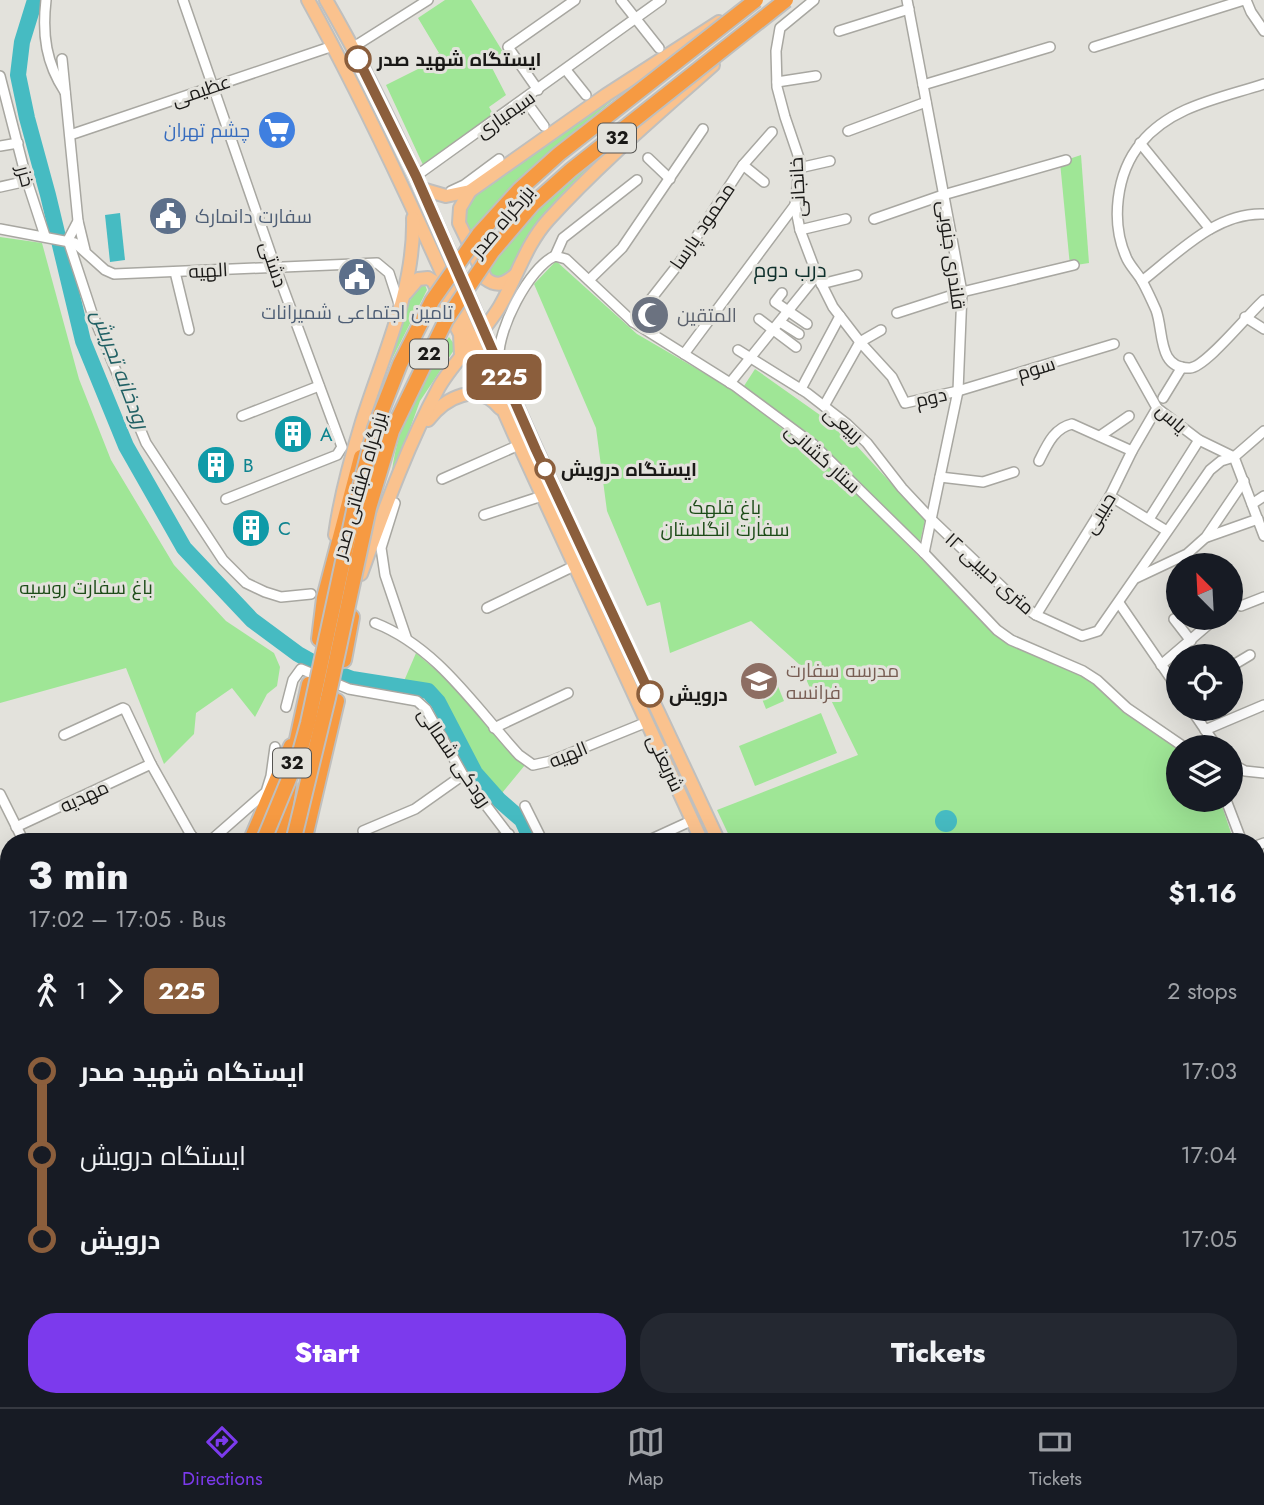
<!DOCTYPE html>
<meta charset="utf-8">
<style>
:root{--surface:#171b24;--page:#242831;--text:#f1f3f6;--muted:#9ea1a6;--line:#363941;--accent:#7c3aed}
body{margin:0;font-family:Jost,Cairo,sans-serif;background:var(--page);color:var(--text);height:100vh;display:flex;flex-direction:column;font-size:26px;white-space:nowrap}
*{box-sizing:border-box;margin:0}
p{font-size:23px;color:var(--muted)}
.icon{flex:none;width:38px;height:38px;fill:none;stroke:currentColor;stroke-width:2;stroke-linecap:round;stroke-linejoin:round}
.map{position:relative;flex:1;overflow:hidden}
.side{position:absolute;left:0px;top:833px;width:1265px;height:574px;display:flex;flex-direction:column;background:var(--surface);border-radius:28px 28px 0 0;box-shadow:0 7px 28px #0002}
.side>*{flex:none}
.badge{padding:0 14px;border-radius:10px;font-size:24px;line-height:46px}
.needle{width:46px;rotate:336deg}
.buttons{position:absolute;left:1166px;top:553px;display:grid;gap:14px}
.buttons a{display:grid;place-items:center;width:77px;height:77px;border-radius:50%;background:var(--surface);box-shadow:0 7px 28px #0002;font-size:35px}
.map>.badge{position:absolute;translate:-50% -50%;box-shadow:0 0 0 4px #fff}
.legs{display:flex;align-items:center;gap:10px;height:77px;padding:0 28px;font-size:23px}
.legs p{margin-inline-start:auto}
.headline{display:flex;align-items:center;justify-content:space-between;height:119px;padding:0 28px}
h1{font-size:38px;font-weight:800;line-height:52px}
.cta{display:flex;gap:14px;margin-top:auto;padding:14px 28px}
.cta a{flex:1;height:80px;border-radius:28px;background:var(--accent);color:#fff;font-size:28px;font-weight:800;line-height:80px;text-align:center}
.cta a+a{background:var(--page);color:var(--text)}
ul{padding:0 28px;list-style:none}
li{display:flex;align-items:center;gap:24px;height:84px;font-size:26px}
li i{display:grid;place-items:center;width:10px;height:100%;margin:0 9px;background:currentColor}
li i::after{content:'';width:18px;height:18px;margin:-9px;border:5px solid;border-radius:50%;background:var(--surface)}
li p{margin-inline-start:auto}
li:first-child i{background:linear-gradient(#0000 50%,currentColor 0)}
li:last-child i{background:linear-gradient(currentColor 50%,#0000 0)}
.tab-bar{display:flex;justify-content:space-around;align-items:center;height:98px;border-top:2px solid var(--line);background:var(--surface);font-size:19px;color:var(--muted)}
.tab-bar a{display:grid;justify-items:center;gap:4px}
.tab-bar .on{color:var(--accent)}
.map>svg:first-child{display:block}
.green{fill:#9fe696}
.water{fill:#46bbc2}
.lines{fill:none;stroke-linecap:round;stroke-linejoin:round}
.river{stroke:#46bbc2;stroke-width:16}
.highway-tunnel{stroke:#bbbab5;stroke-width:14;stroke-dasharray:14 7;stroke-linecap:butt}
.minor-casing{stroke:#a8a7a1;stroke-width:12}
.major-casing{stroke:#bfbfbe;stroke-width:16}
.highway-casing{stroke:#bfbfbe;stroke-width:18}
.minor{stroke:#fff;stroke-width:9}
.major{stroke:#fac28e;stroke-width:12}
.highway{stroke:#f69a42;stroke-width:14}
.highway-bridge-casing{stroke:#bfbfbe;stroke-width:18;stroke-linecap:butt}
.highway-bridge{stroke:#f69a42;stroke-width:14}
.line-1-casing{stroke:#fff;stroke-width:16}
.line-1{stroke:#8b5e3c;stroke-width:10}
.stop-1-dot{fill:#fff;stroke:#8b5e3c;stroke-width:3.5}
.labels{text-anchor:middle;stroke-width:6;stroke-linejoin:round;paint-order:stroke}
.shield{fill:#e3e2dc;stroke:#565552;stroke-width:2}
.shield-label{font-size:18px;font-weight:bold;fill:#1a1917}
.stop-label{font-size:19px;font-weight:bold;fill:#1a1917;stroke:#e3e2dc;text-anchor:start}
.street-label{font-size:19px;fill:#1a1917;stroke:#e3e2dc}
.shop-label{font-size:19px;fill:#366cbe;stroke:#e3e2dc;text-anchor:end}
.service-label{font-size:19px;fill:#4e5e75;stroke:#e3e2dc;text-anchor:start}
.worship-label{font-size:19px;fill:#5b616d;stroke:#e3e2dc;text-anchor:start}
.culture-label{font-size:19px;fill:#0d838f;stroke:#e3e2dc;text-anchor:start}
.park-label{font-size:19px;fill:#1d4c18;stroke:#e3e2dc}
.education-label{font-size:19px;fill:#785e54;stroke:#e3e2dc;text-anchor:start}
.neighbourhood-label{font-size:21px;fill:#0e302c;stroke:#e3e2dc}
.water-label{font-size:21px;font-style:italic;fill:#206064;stroke:#e3e2dc}
</style>
<div class="map">
<svg width="1264" height="1407" viewBox="0 0 1264 1407">
<rect width="100%" height="100%" fill="#e3e2dc"/>
<!-- green -->
<g class="green">
<path d="M445 0H471L503 52 489 62 506 95 489 107 493 114 424 167 386 85 424 66 422 62 439 53 418 18Z"/>
<path d="M619 95 525 173 469 232C457 213 472 197 485 185Z"/>
<path d="M671 97 604 158 510 272 500 281 485 274C506 247 527 220 552 197 589 161 631 130 671 97Z"/>
<path d="M1081 155 1089 263 1070 266 1060 162Z"/>
<path d="M0 237 42 243 79 379 111 460 174 565 226 621 274 653 280 667 277 686 267 694 255 717 232 688 196 713 194 734 164 764 126 668 0 703Z"/>
<path d="M556 261 637 334 735 391 829 466 1002 640 1089 679 1135 720 1178 749V800H1220L1234 842H732L717 810 858 755 830 698 816 702 800 665 751 621 670 653 660 602 647 606 607 511 596 428 534 284Z"/>
<path d="M422 284 425 285 427 290 385 373C394 342 399 309 422 284Z"/>
<path d="M449 337 454 344V350L420 401 391 481C395 431 419 376 449 337Z"/>
<path d="M755 369 844 432 925 520 920 542 817 441 744 386Z"/>
<path d="M416 653 452 684 525 765 502 793 478 767 466 748 437 690 431 685 404 681Z"/>
<path d="M770 667 784 701 766 709 752 674Z"/>
<path d="M821 713 837 753 755 786 739 746Z"/>
<path d="M9 1163V1206L0 1215V1173Z"/>
<path d="M9 1305V1398H24L21 1407H0V1317Z"/>
<path d="M658 1398H788L791 1407H661Z"/>
</g>
<!-- water -->
<g class="water">
<path d="M120 213 125 260 110 262 105 215Z"/>
<circle cx="946" cy="821" r="11"/>
</g>
<g class="lines">
<!-- river -->
<g class="river">
<path d="M35 0 22 42 18 75 27 118 48 195 83 341 126 446 184 548 252 620 298 654 323 668 352 679 428 691 438 702 475 773 499 800 522 820 532 842"/>
<path d="M822 1398 826 1407"/>
</g>
<!-- highway-tunnel -->
<path class="highway-tunnel" d="M0 1226 9 1216"/>
<defs>
<g id="minor">
<path d="M46 0C42 35 46 63 65 92"/>
<path d="M183 0 275 266 342 447 337 455 226 499"/>
<path d="M621 0 659 48"/>
<path d="M814 0 780 28 776 51 777 87 785 117 800 161 795 205 800 230 817 275 833 307 860 342 892 377 905 403 958 391 1114 344"/>
<path d="M907 0 962 292 958 391 924 553"/>
<path d="M1246 0 1251 12 1264 31"/>
<path d="M839 31 909 9"/>
<path d="M1094 47 1244 0"/>
<path d="M352 48 428 0"/>
<path d="M62 59 78 221 68 240 92 313 146 443 223 560 246 583 265 592 281 597 311 594"/>
<path d="M566 70 586 95"/>
<path d="M0 76 27 181 45 236"/>
<path d="M777 82 816 76"/>
<path d="M1264 84C1221 98 1171 106 1141 143 1116 173 1110 223 1127 259 1131 267 1138 274 1142 281 1147 290 1152 301 1156 310 1164 331 1157 369 1190 368 1206 367 1249 313 1264 300"/>
<path d="M923 85 1050 47"/>
<path d="M538 90 508 47 575 0"/>
<path d="M525 100 544 126"/>
<path d="M848 131 926 102"/>
<path d="M70 135 333 46"/>
<path d="M1140 143 1210 229"/>
<path d="M0 146 18 143"/>
<path d="M648 158 670 179"/>
<path d="M743 165 764 182"/>
<path d="M799 168 830 161"/>
<path d="M416 176 661 0"/>
<path d="M0 187 27 181"/>
<path d="M451 191 464 185 499 159"/>
<path d="M874 219 943 195 1066 160"/>
<path d="M78 221 85 250"/>
<path d="M0 229 75 243 105 270 114 274 377 263 389 273 400 307"/>
<path d="M800 230 846 219"/>
<path d="M555 256 563 238 637 180"/>
<path d="M175 272 189 330"/>
<path d="M589 280 622 248 703 129"/>
<path d="M1142 281C1178 253 1216 212 1264 214"/>
<path d="M821 284 857 275"/>
<path d="M782 293 775 302 807 324"/>
<path d="M897 313 962 292 1074 265"/>
<path d="M1245 317 1264 329"/>
<path d="M759 319 796 347"/>
<path d="M633 322 680 262 743 165 772 132"/>
<path d="M780 322 799 334"/>
<path d="M738 350 807 393 847 424 867 443 902 488 931 519 1019 603 1036 615 1082 636 1098 631 1210 470 1221 461 1234 457 1264 431"/>
<path d="M684 354 795 205"/>
<path d="M499 358C497 331 529 267 555 256L566 259 633 322 735 386 813 444 924 553 997 630 1011 640 1083 671 1097 680 1127 708 1184 747"/>
<path d="M1129 358 1157 408 1199 440 1234 457"/>
<path d="M730 383 817 275"/>
<path d="M801 389 840 316"/>
<path d="M1163 398 1182 367"/>
<path d="M824 406 860 342 881 330"/>
<path d="M242 416 319 386"/>
<path d="M1100 436 1129 416"/>
<path d="M1234 457 1264 536"/>
<path d="M1039 461C1047 445 1054 428 1072 424L1132 451"/>
<path d="M940 477 983 482 1014 472"/>
<path d="M442 479 519 445"/>
<path d="M1110 496 1167 531"/>
<path d="M395 503 381 548 385 575 406 637"/>
<path d="M1252 504 1264 496"/>
<path d="M484 515 542 496"/>
<path d="M1149 519 1199 440"/>
<path d="M1207 537 1258 519"/>
<path d="M1136 578 1187 554 1206 537 1244 481"/>
<path d="M1119 603 1178 689"/>
<path d="M1241 606 1264 597"/>
<path d="M487 608 574 566"/>
<path d="M1036 615 1110 496 1132 451 1157 408"/>
<path d="M1174 619 1191 641"/>
<path d="M375 623C437 647 475 707 519 755L533 765 551 761 647 722"/>
<path d="M1161 665 1216 618"/>
<path d="M1230 667 1250 655"/>
<path d="M286 707 293 680 301 669 349 689 417 701 426 709 463 775 514 842"/>
<path d="M1191 709 1217 747"/>
<path d="M494 728 568 693"/>
<path d="M1205 730 1264 705"/>
<path d="M64 735 123 708 125 709 151 764 191 835 198 842"/>
<path d="M1230 763 1245 771 1264 773"/>
<path d="M0 794 24 842"/>
<path d="M1226 800 1242 842"/>
<path d="M525 806 543 842"/>
<path d="M16 827 151 764"/>
<path d="M363 831 415 809 463 775"/>
<path d="M178 842 191 835"/>
<path d="M209 842 266 792 271 776 275 747"/>
<path d="M492 842 509 834"/>
<path d="M645 842 693 820"/>
<path d="M1256 846 1264 843"/>
<path d="M1256 871 1264 885"/>
<path d="M0 980 9 982"/>
<path d="M0 1036 9 1011"/>
<path d="M0 1058 9 1060"/>
<path d="M0 1157 9 1147"/>
<path d="M1256 1282 1264 1288"/>
<path d="M1256 1336 1264 1345"/>
<path d="M1256 1392 1264 1386"/>
<path d="M259 1398 270 1407"/>
<path d="M495 1398 503 1407"/>
<path d="M796 1398 800 1407"/>
<path d="M1099 1398 1107 1407"/>
<path d="M150 1407 157 1398"/>
<path d="M225 1407 234 1398"/>
<path d="M273 1407 280 1398"/>
<path d="M1234 1407 1248 1398"/>
</g>
<g id="major">
<path d="M308 0C385 140 449 288 514 434 576 571 640 706 702 842"/>
<path d="M326 0C394 117 445 243 500 367 569 527 646 684 719 842"/>
<path d="M422 189 446 196 470 191 606 95 719 22"/>
<path d="M470 191 460 208 459 223 486 279C497 287 504 284 514 276"/>
<path d="M406 293 418 279 428 278 433 281 460 334 461 355"/>
<path d="M428 420C446 397 477 381 500 408"/>
<path d="M335 535C340 498 350 461 361 425 382 357 415 290 413 218"/>
<path d="M361 574C384 511 407 446 439 387 456 358 482 336 500 306 517 277 526 244 549 219 600 163 657 115 713 65"/>
<path d="M1256 1162 1264 1157"/>
<path d="M1256 1175 1264 1169"/>
<path d="M997 1398 1004 1407"/>
<path d="M1014 1398 1021 1407"/>
<path d="M1024 1407 1033 1398"/>
<path d="M1039 1407 1048 1398"/>
</g>
<g id="highway">
<path d="M319 639 324 598 361 457"/>
<path d="M344 660 352 617"/>
<path d="M293 758 309 684"/>
<path d="M250 842 291 746"/>
<path d="M276 842 284 818 289 785"/>
<path d="M304 842 337 701"/>
<path d="M0 1248 9 1238"/>
<path d="M0 1285 9 1275"/>
<path d="M0 1305 9 1295"/>
<path d="M35 1407 37 1398"/>
</g>
</defs>
<!-- minor casing -->
<use href="#minor" class="minor-casing"/>
<!-- major casing -->
<use href="#major" class="major-casing"/>
<!-- highway casing -->
<use href="#highway" class="highway-casing"/>
<!-- minor -->
<use href="#minor" class="minor"/>
<!-- major -->
<use href="#major" class="major"/>
<!-- highway -->
<use href="#highway" class="highway"/>
<defs>
<g id="highway-bridge">
<path d="M263 842 300 752 308 723 355 506 375 428 400 364 432 301 479 234 519 190 559 154 756 0"/>
<path d="M293 842 328 698 369 508 392 431 446 320 492 252 533 204 571 170 786 0"/>
</g>
</defs>
<!-- highway-bridge casing -->
<use href="#highway-bridge" class="highway-bridge-casing"/>
<!-- highway-bridge -->
<use href="#highway-bridge" class="highway-bridge"/>
</g>
<g class="lines">
<defs>
<path id="line-1" d="M358 59 416 176 536 450 650 694"/>
</defs>
<!-- line-1 casing -->
<use href="#line-1" class="line-1-casing"/>
<!-- line-1 -->
<use href="#line-1" class="line-1"/>
</g>
<!-- icons -->
<defs>
<symbol id="supermarket-disc" viewBox="-11 -11 22 22"><circle r="9.5" fill="#3f7fe0" stroke="#e3e2dc"/><path d="M-6-5.5h2.5l.6 2H6L4.5 2H-2.5L-4.4-4H-6ZM-1.5 3.2a1.3 1.3 0 1 0 .1 0ZM3 3.2a1.3 1.3 0 1 0 .1 0Z" fill="#fff"/></symbol>
<symbol id="civic-disc" viewBox="-11 -11 22 22"><circle r="9.5" fill="#5c6f8a" stroke="#e3e2dc"/><path d="M-.6-6.5H3V-4.5H.6V-3L4-1V1h2V6H-6V1h2V-1L-.6-3ZM-1.2 2.5V6h2.4V2.5Z" fill="#fff"/></symbol>
<symbol id="mosque-disc" viewBox="-11 -11 22 22"><circle r="9.5" fill="#6b7280" stroke="#e3e2dc"/><path d="M3.5-4.9A6 6 0 1 0 3.5 4.9A5 5 0 1 1 3.5-4.9Z" fill="#fff"/></symbol>
<symbol id="building-disc" viewBox="-11 -11 22 22"><circle r="9.5" fill="#0f9aa8" stroke="#e3e2dc"/><path d="M-4-6H4V6H1V3H-1V6H-4ZM-2.5-4.3h1.7v1.8h-1.7ZM.8-4.3h1.7v1.8H.8ZM-2.5-1h1.7V.8h-1.7ZM.8-1h1.7V.8H.8Z" fill="#fff"/></symbol>
<symbol id="school-disc" viewBox="-11 -11 22 22"><circle r="9.5" fill="#8d6e63" stroke="#e3e2dc"/><path d="M0-5L7-2L0 1L-7-2ZM-4 1L0 2.5L4 1V4Q0 6-4 4Z" fill="#fff"/></symbol>
</defs>
<g fill-rule="evenodd">
<use href="#supermarket-disc" x="255" y="108" width="44" height="44"/>
<use href="#civic-disc" x="146" y="194" width="44" height="44"/>
<use href="#civic-disc" x="335" y="255" width="44" height="44"/>
<use href="#mosque-disc" x="628" y="293" width="44" height="44"/>
<use href="#building-disc" x="271" y="412" width="44" height="44"/>
<use href="#building-disc" x="194" y="443" width="44" height="44"/>
<use href="#building-disc" x="229" y="506" width="44" height="44"/>
<use href="#school-disc" x="737" y="659" width="44" height="44"/>
</g>
<!-- markers -->
<g class="stop-1-dot">
<circle cx="358" cy="59" r="12"/>
<circle cx="545" cy="469" r="9"/>
<circle cx="650" cy="694" r="12"/>
</g>
<g class="labels">
<!-- shield labels -->
<g class="shield">
<rect x="598" y="123.5" width="38" height="29" rx="5"/>
<rect x="410" y="339.5" width="38" height="29" rx="5"/>
<rect x="273" y="748.5" width="38" height="29" rx="5"/>
</g>
<g class="shield-label">
<text x="617" y="144">32</text>
<text x="429" y="360">22</text>
<text x="292" y="769">32</text>
</g>
<!-- stop labels -->
<g class="stop-label">
<text x="377" y="66">ایستگاه شهید صدر</text>
<text x="561" y="476">ایستگاه درویش</text>
<text x="669" y="701">درویش</text>
</g>
<!-- street labels -->
<g class="street-label">
<text transform="translate(201 90) rotate(-19)" y="7">عظیمی</text>
<text transform="translate(505 114) rotate(-35)" y="7">سیمیاری</text>
<text transform="translate(26 176) rotate(75)" y="7">خزر</text>
<text transform="translate(797 187) rotate(-93)" y="7">خانجانی</text>
<text transform="translate(502 221) rotate(-50)" y="7">بزرگراه صدر</text>
<text transform="translate(702 226) rotate(-56)" y="7">محمود پارسا</text>
<text transform="translate(952 255) rotate(82)" y="7">قلندری جنوبی</text>
<text transform="translate(274 264) rotate(71)" y="7">دشتی</text>
<text transform="translate(208 270) rotate(-3)" y="7">الهیه</text>
<text transform="translate(1036 368) rotate(-17)" y="7">سوم</text>
<text transform="translate(931 397) rotate(-13)" y="7">دوم</text>
<text transform="translate(1172 418) rotate(42)" y="7">یاس</text>
<text transform="translate(844 424) rotate(41)" y="7">ربیعی</text>
<text transform="translate(823 458) rotate(42)" y="7">ستار کشانی</text>
<text transform="translate(359 485) rotate(-74)" y="7">بزرگراه طبقاتی صدر</text>
<text transform="translate(1099 513) rotate(-59)" y="7">حبیبی</text>
<text transform="translate(990 573) rotate(42)" y="7">۱۲ متری حبیبی</text>
<text transform="translate(568 754) rotate(-22)" y="7">الهیه</text>
<text transform="translate(455 757) rotate(56)" y="7">رودکی شمالی</text>
<text transform="translate(666 763) rotate(65)" y="7">شریعتی</text>
<text transform="translate(84 796) rotate(-25)" y="7">مهدیه</text>
</g>
<!-- shop labels -->
<g class="shop-label">
<text x="250" y="137">چشم تهران</text>
</g>
<!-- service labels -->
<g class="service-label">
<text x="195" y="223">سفارت دانمارک</text>
<text x="357" y="319" text-anchor="middle">تامین اجتماعی شمیرانات</text>
</g>
<!-- worship labels -->
<g class="worship-label">
<text x="677" y="322">المتقین</text>
</g>
<!-- culture labels -->
<g class="culture-label">
<text x="320" y="441">A</text>
<text x="243" y="472">B</text>
<text x="278" y="535">C</text>
</g>
<!-- park labels -->
<g class="park-label">
<text x="725" y="514">باغ قلهک<tspan x="725" dy="22">سفارت انگلستان</tspan></text>
<text x="86" y="594">باغ سفارت روسیه</text>
</g>
<!-- education labels -->
<g class="education-label">
<text x="786" y="677">مدرسه سفارت<tspan x="786" dy="22">فرانسه</tspan></text>
</g>
<!-- neighbourhood labels -->
<g class="neighbourhood-label">
<text x="790" y="277">درب دوم</text>
</g>
<!-- water labels -->
<g class="water-label">
<text transform="translate(120 369) rotate(69)" y="7">رودخانه تجریش</text>
</g>
</g>
</svg>
<div class="buttons">
<a><svg class="needle" viewBox="-14 -14 28 28"><path d="M0-13l5 13h-10z" fill="#e53935"/><path d="M0 13l5-13h-10z" fill="#9ea1a6"/></svg></a>
<a><svg class="icon" aria-label="locate" viewBox="0 0 24 24"><circle cx="12" cy="12" r="6"/><path d="M12 2v4M12 18v4M2 12h4M18 12h4"/></svg></a>
<a><svg class="icon" aria-label="layers" viewBox="0 0 24 24"><path d="M12 4l9 5-9 5-9-5zM3 14l9 5 9-5"/></svg></a>
</div>
<b class="badge" style="left:504px;top:377px;background:#8b5e3c;color:#fff">225</b>
<section class="side">
<div class="headline"><div><h1>3 min</h1><p>17:02 – 17:05 · Bus</p></div><b>$1.16</b></div>
<div class="legs"><svg class="icon" aria-label="walk" viewBox="0 0 24 24"><circle cx="13" cy="4" r="2"/><path d="M13 8l-2 6 4 7M11 14l-3 7M7 12l3-4h3l4 4"/></svg>1<svg class="icon" aria-label="forward" viewBox="0 0 24 24"><path d="M9 5l7 7-7 7"/></svg><b class="badge" style="background:#8b5e3c;color:#fff">225</b><p>2 stops</p></div>
<ul>
<li><i style="color:#8b5e3c"></i><b>ایستگاه شهید صدر</b><p>17:03</p></li>
<li><i style="color:#8b5e3c"></i><span>ایستگاه درویش</span><p>17:04</p></li>
<li><i style="color:#8b5e3c"></i><b>درویش</b><p>17:05</p></li>
</ul>
<div class="cta"><a>Start</a><a>Tickets</a></div>
</section>
</div>
<nav class="tab-bar">
<a class="on"><svg class="icon" aria-label="directions" viewBox="0 0 24 24"><path d="M12 3l9 9-9 9-9-9zM9 14v-3h6M13 9l2 2-2 2"/></svg>Directions</a>
<a><svg class="icon" aria-label="map" viewBox="0 0 24 24"><path d="M3 6l6-2 6 2 6-2v14l-6 2-6-2-6 2zM9 4v14M15 6v14"/></svg>Map</a>
<a><svg class="icon" aria-label="tickets" viewBox="0 0 24 24"><path d="M3 7h18v10H3zM15 7v10"/></svg>Tickets</a>
</nav>
